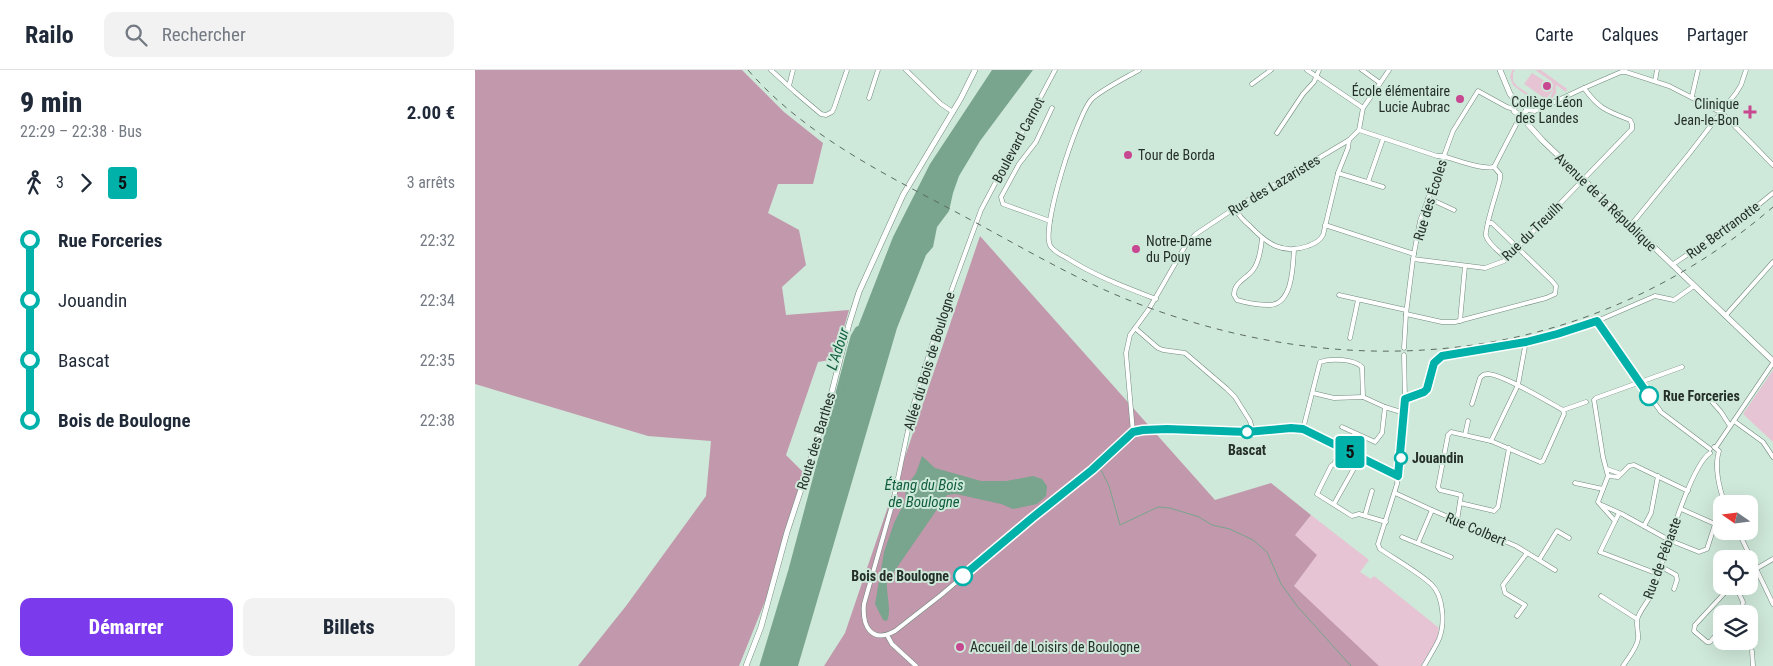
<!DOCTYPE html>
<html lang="fr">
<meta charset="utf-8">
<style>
:root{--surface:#fff;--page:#f2f2f3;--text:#1f2937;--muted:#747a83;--line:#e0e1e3;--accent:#7c3aed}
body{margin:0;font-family:"Roboto Condensed",sans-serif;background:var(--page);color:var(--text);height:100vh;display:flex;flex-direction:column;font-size:19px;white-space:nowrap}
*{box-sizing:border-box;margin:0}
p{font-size:16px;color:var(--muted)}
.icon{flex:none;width:28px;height:28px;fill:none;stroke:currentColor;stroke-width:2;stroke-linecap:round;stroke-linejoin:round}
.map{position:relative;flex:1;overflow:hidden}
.details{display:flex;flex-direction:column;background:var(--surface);width:475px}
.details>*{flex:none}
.badge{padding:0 10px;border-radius:4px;font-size:18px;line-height:32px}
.needle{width:32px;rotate:284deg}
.buttons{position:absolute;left:1238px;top:425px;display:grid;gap:10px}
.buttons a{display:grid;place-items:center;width:45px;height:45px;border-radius:10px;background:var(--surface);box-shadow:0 5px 20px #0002;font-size:25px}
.map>.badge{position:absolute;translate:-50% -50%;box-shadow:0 0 0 2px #fff}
.legs{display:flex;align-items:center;gap:8px;height:55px;padding:0 20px;font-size:16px}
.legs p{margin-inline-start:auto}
.headline{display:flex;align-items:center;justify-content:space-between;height:85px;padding:0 20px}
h1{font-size:28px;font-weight:800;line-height:38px}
.cta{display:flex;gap:10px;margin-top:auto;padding:10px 20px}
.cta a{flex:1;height:58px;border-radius:10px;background:var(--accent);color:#fff;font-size:20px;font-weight:800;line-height:58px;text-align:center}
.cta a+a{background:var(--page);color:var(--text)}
ul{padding:0 20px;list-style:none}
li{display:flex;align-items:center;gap:18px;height:60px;font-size:19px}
li i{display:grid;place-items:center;width:8px;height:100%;margin:0 6px;background:currentColor}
li i::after{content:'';width:12px;height:12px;margin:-6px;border:4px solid;border-radius:50%;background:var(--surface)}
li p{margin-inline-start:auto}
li:first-child i{background:linear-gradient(#0000 50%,currentColor 0)}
li:last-child i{background:linear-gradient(currentColor 50%,#0000 0)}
header{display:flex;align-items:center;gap:30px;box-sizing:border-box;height:70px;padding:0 25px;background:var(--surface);border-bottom:1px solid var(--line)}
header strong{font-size:24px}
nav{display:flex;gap:28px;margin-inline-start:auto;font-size:18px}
.search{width:350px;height:45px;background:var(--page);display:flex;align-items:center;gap:12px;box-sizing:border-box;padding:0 18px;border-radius:10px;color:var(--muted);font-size:19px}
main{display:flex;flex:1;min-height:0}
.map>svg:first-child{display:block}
.green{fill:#e7c4d4}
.forest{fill:#c298ac}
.water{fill:#79a48d}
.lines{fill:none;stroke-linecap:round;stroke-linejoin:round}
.stream{stroke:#79a48d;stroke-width:1}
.river{stroke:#79a48d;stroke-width:7}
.minor-casing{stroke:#728a7d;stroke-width:5}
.major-casing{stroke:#728a7d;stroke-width:6}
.minor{stroke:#fff;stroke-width:4}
.major{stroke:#fff;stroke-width:5}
.rail{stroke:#5c6b62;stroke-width:1;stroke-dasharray:6 6;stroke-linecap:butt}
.line-1-casing{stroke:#fff;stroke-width:11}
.line-1{stroke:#00b1aa;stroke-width:8}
.poi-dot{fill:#c74791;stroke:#cee8d9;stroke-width:2}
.stop-1-dot{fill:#fff;stroke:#00b1aa;stroke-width:2.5}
.labels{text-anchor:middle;stroke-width:4;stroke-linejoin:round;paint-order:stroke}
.poi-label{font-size:14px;fill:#252f29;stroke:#cee8d9;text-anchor:start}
.street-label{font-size:14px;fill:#252f29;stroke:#cee8d9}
.stop-label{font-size:14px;font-weight:bold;fill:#252f29;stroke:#cee8d9;text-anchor:start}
.water-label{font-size:15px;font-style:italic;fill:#105d3e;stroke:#cee8d9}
</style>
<header>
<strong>Railo</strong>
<div class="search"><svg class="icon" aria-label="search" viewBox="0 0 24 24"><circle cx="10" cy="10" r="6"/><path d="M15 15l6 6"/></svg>Rechercher</div>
<nav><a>Carte</a><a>Calques</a><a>Partager</a></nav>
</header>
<main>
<section class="details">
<div class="headline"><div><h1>9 min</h1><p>22:29 – 22:38 · Bus</p></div><b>2.00 €</b></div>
<div class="legs"><svg class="icon" aria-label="walk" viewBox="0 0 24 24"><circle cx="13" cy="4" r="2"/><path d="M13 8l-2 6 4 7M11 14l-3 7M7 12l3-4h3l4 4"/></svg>3<svg class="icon" aria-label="forward" viewBox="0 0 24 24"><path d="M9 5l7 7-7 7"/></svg><b class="badge" style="background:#00b1aa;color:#111">5</b><p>3 arrêts</p></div>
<ul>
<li><i style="color:#00b1aa"></i><b>Rue Forceries</b><p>22:32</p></li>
<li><i style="color:#00b1aa"></i><span>Jouandin</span><p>22:34</p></li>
<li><i style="color:#00b1aa"></i><span>Bascat</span><p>22:35</p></li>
<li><i style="color:#00b1aa"></i><b>Bois de Boulogne</b><p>22:38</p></li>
</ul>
<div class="cta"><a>Démarrer</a><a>Billets</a></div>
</section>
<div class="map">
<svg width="1298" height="596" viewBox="0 0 1298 596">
<rect width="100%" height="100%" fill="#cee8d9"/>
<!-- green -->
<g class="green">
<path d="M1037 0H1040L1038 3V11L1042 16 1062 30 1069 31 1075 28 1079 19 1071 29 1049 14 1057 3 1078 16 1076 11 1060 0H1066L1092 19 1091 22 1081 15V23L1076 30 1069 34 1060 32 1038 15 1035 7Z"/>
<path d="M1298 300V372L1268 344Z"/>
<path d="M836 445 894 490 885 502 896 509 899 506 964 558 962 569 946 596H879L814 523 841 485 819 465Z"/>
</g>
<!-- forest -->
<g class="forest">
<path d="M0 0H267L309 42 348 73 338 114H303L293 143 324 160 331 195 307 217 311 245 374 240 360 289 343 292 311 385 329 403 301 504 264 596H103L151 536 231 426 236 371 173 366 0 314Z"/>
<path d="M505 166 740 430 796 413 836 445 820 465 842 485 819 516 904 596H349L370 563Z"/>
</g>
<!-- water -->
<g class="water">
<path d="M517 0H558L505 71 484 106 478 123 474 141 462 157 458 177 451 185 422 258 323 596H288L317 500 379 267 418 167 455 94Z"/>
<path d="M447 386 460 398 506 411H531L558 406 567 409 572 416 571 426 562 434 538 439 526 434 481 424 472 425 412 512C411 525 417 540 412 551L408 550 400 534 409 482 419 453 430 431 431 417 441 403Z"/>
</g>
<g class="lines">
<!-- stream -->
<path class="stream" d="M626 400 634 416 645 455 683 437 695 438 724 447 737 455 755 459 778 470 792 482 806 514 822 536 876 596"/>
<!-- river -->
<path class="river" d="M288 596 317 500 379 267 383 260"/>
<defs>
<g id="minor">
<path d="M296 0 320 22 346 44 351 45 357 42 359 38 372 0"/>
<path d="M431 0 466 34 478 42"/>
<path d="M580 0 506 140 460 265 438 336 418 432 389 534C387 556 396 574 420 561L466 525 557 448 613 404 658 362 668 360 692 359 772 362 816 358 828 359 923 406"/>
<path d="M664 0C652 7 624 21 616 30 602 46 564 162 576 177 580 182 586 185 592 188 620 206 650 217 681 229"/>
<path d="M832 0 888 38"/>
<path d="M887 0 905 13"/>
<path d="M1180 11 1182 0"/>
<path d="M777 14 796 0"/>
<path d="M314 16 318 0"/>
<path d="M1217 26 1223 0"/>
<path d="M394 28 403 0"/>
<path d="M1052 40 1060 41 1109 18 1146 2H1151L1194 16 1247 43 1298 95"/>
<path d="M884 60 962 86H968C981 90 1007 100 1019 97"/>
<path d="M802 63 828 24 839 12 844 0"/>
<path d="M1019 97 1025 104V109C1023 119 1009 159 1011 166 1014 175 1025 182 1032 189"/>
<path d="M1019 97 1046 45"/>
<path d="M863 103 908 117"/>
<path d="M893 112 908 69"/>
<path d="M953 128 979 140"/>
<path d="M760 138C763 145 769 151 775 156 792 174 808 185 833 176 840 173 845 171 848 165L863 103 873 78 874 70"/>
<path d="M575 151 528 134 526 127 544 94 561 72 577 38"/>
<path d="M850 155 939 184"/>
<path d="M1156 155 1214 84 1261 23 1266 15 1271 0"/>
<path d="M787 169C786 179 784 192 778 200 771 209 759 212 759 225L762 230C772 233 784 235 794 235 818 235 818 195 819 179"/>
<path d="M938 189 1010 198 1029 191 1042 178 1157 59V54L1155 50C1132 41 1124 39 1109 18"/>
<path d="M1197 195 1271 145 1298 123"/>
<path d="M864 225 931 240"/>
<path d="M931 244 967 252H980L1071 228 1080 224 1081 216 1077 211 1017 153H1013"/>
<path d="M1251 245 1298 192"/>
<path d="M985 251 990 196"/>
<path d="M1122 251 1186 342 1235 379"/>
<path d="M660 258 683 278 688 280 710 283 752 319 760 327 775 351 778 362"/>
<path d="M875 268 883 230"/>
<path d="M929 278 931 244 938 189 945 151 978 61 1003 21 1032 37 1039 39"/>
<path d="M929 285 930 329 922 414 903 474 905 479C920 489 943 502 956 514 969 526 970 554 964 569 960 578 954 587 949 596"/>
<path d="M838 323 859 328 888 327"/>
<path d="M1231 325 1246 342 1255 356"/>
<path d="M930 329 934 327 946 325 952 319 959 293 967 286 1023 277 1082 264 1122 251 1180 226 1199 230 1219 216"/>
<path d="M997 334 1005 308C1008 305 1008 304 1012 304 1024 302 1075 333 1088 340L1111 332"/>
<path d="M1259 351 1288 372 1298 387"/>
<path d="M867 357 900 372 907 363 910 337 929 343"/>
<path d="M828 359 845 292C856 288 879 289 887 297L888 327 910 337"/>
<path d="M658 362 651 283 655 265 674 239 712 173 721 164 760 138 874 70 884 60 888 38 914 0"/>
<path d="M990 365 993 351"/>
<path d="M1016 371 1043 315 1051 271"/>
<path d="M1239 377 1244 381C1239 396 1244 418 1250 434"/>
<path d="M1241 377 1298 293"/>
<path d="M868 378 859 394 856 396 842 424 877 446 884 444 911 452"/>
<path d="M1132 399 1146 404"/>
<path d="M1133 406 1143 407 1154 396 1159 395 1213 421"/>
<path d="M1100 413 1128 419"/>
<path d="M920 423 957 440 1041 476 1080 500"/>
<path d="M985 433 1019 441 1023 437 1034 378"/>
<path d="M859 434 882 393"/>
<path d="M1127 435 1147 444 1194 470 1224 482 1232 479 1240 454 1206 439"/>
<path d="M1144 443 1125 482 1183 504"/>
<path d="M890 445 897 421"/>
<path d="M982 451 986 425 965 420 963 417 973 365 976 362 1016 371 1065 392 1068 391 1089 344 1088 340"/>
<path d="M1140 451 1123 432 1133 406 1128 387 1119 330 1121 328 1207 297"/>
<path d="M1169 456 1176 443 1183 406"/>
<path d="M1263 461 1298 534"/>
<path d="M927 467 976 487"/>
<path d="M943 473 957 440"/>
<path d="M1064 490 1082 461 1094 468"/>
<path d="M1185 496 1201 505 1202 510 1199 519"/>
<path d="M1274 503 1298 489"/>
<path d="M1258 516 1263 521 1268 532 1267 537 1261 544"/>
<path d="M1126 526 1162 549"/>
<path d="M1042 546 1050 535 1030 523 1028 515 1052 483"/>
<path d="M1246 559 1235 572H1232L1219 561 1220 555 1256 516"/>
<path d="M412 565 417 574 441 596"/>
<path d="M1277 581 1278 596"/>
<path d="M1148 596C1153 588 1162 578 1163 569 1164 562 1160 553 1163 547 1167 537 1175 530 1178 520 1188 493 1214 397 1235 383"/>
</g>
<g id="major">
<path d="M1025 0 1035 24 1042 33"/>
<path d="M1042 33 1046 32 1051 36 1052 40 1048 44"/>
<path d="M1042 33 1039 38V41L1044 45 1048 44"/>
<path d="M1048 44 1050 51 1068 71 1298 291"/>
<path d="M271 596 286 557 312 462 353 337 374 254 384 222 428 125 486 28 500 0"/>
</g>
</defs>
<!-- minor casing -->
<use href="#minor" class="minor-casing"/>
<!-- major casing -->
<use href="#major" class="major-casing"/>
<!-- minor -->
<use href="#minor" class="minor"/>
<!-- major -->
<use href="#major" class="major"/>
<!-- rail -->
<path class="rail" d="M273 0C332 68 416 107 494 149 552 180 610 215 672 237 890 317 1119 291 1298 137"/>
</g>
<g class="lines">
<defs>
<path id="line-1" d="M488 506 557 448 617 400 658 362 668 360 692 359 772 362 816 358 828 359 923 406 930 329 949 322 952 319 959 293 967 286 1051 272 1082 264 1122 251 1174 326"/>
</defs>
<!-- line-1 casing -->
<use href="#line-1" class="line-1-casing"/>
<!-- line-1 -->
<use href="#line-1" class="line-1"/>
</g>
<!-- markers -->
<g class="poi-dot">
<circle cx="1072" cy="16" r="5"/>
<circle cx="985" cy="29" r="5"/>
<path d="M1272.5 34.5h5v5h5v5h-5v5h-5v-5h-5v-5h5z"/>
<circle cx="653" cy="85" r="5"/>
<circle cx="661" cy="179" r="5"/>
<circle cx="485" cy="577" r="5"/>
</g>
<g class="stop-1-dot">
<circle cx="1174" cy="326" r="9"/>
<circle cx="772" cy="362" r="6"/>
<circle cx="926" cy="388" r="6"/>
<circle cx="488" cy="506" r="9"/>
</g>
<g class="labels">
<!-- poi labels -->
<g class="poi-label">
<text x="975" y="26" text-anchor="end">École élémentaire<tspan x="975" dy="16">Lucie Aubrac</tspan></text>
<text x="1072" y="37" text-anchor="middle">Collège Léon<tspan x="1072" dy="16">des Landes</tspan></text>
<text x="1264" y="39" text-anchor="end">Clinique<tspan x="1264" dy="16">Jean-le-Bon</tspan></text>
<text x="663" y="90">Tour de Borda</text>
<text x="671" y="176">Notre-Dame<tspan x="671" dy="16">du Pouy</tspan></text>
<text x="495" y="582">Accueil de Loisirs de Boulogne</text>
</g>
<!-- street labels -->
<g class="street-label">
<text transform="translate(543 70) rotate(-62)" y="5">Boulevard Carnot</text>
<text transform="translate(799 115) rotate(-31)" y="5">Rue des Lazaristes</text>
<text transform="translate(955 130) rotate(-73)" y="5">Rue des Écoles</text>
<text transform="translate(1131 132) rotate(44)" y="5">Avenue de la République</text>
<text transform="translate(1248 160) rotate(-36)" y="5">Rue Bertranotte</text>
<text transform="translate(1057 161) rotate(-44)" y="5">Rue du Treuilh</text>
<text transform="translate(454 291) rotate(-73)" y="5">Allée du Bois de Boulogne</text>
<text transform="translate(341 371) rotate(-73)" y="5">Route des Barthes</text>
<text transform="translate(1001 459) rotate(23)" y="5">Rue Colbert</text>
<text transform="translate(1187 488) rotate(-70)" y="5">Rue de Pébaste</text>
</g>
<!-- stop labels -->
<g class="stop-label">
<text x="1188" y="331">Rue Forceries</text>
<text x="772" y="385" text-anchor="middle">Bascat</text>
<text x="937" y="393">Jouandin</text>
<text x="474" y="511" text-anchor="end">Bois de Boulogne</text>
</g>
<!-- water labels -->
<g class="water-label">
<text transform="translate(363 279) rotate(-72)" y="5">L'Adour</text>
<text x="449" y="420">Étang du Bois<tspan x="449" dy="17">de Boulogne</tspan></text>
</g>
</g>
</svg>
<div class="buttons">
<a><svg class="needle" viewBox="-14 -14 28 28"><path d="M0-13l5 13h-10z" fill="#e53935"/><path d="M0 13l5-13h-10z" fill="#747a83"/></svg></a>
<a><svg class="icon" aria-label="locate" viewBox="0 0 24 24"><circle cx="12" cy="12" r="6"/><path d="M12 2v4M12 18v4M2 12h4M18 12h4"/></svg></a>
<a><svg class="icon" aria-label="layers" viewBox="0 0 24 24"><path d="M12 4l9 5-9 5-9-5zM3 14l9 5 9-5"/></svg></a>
</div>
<b class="badge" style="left:875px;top:382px;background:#00b1aa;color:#111">5</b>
</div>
</main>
